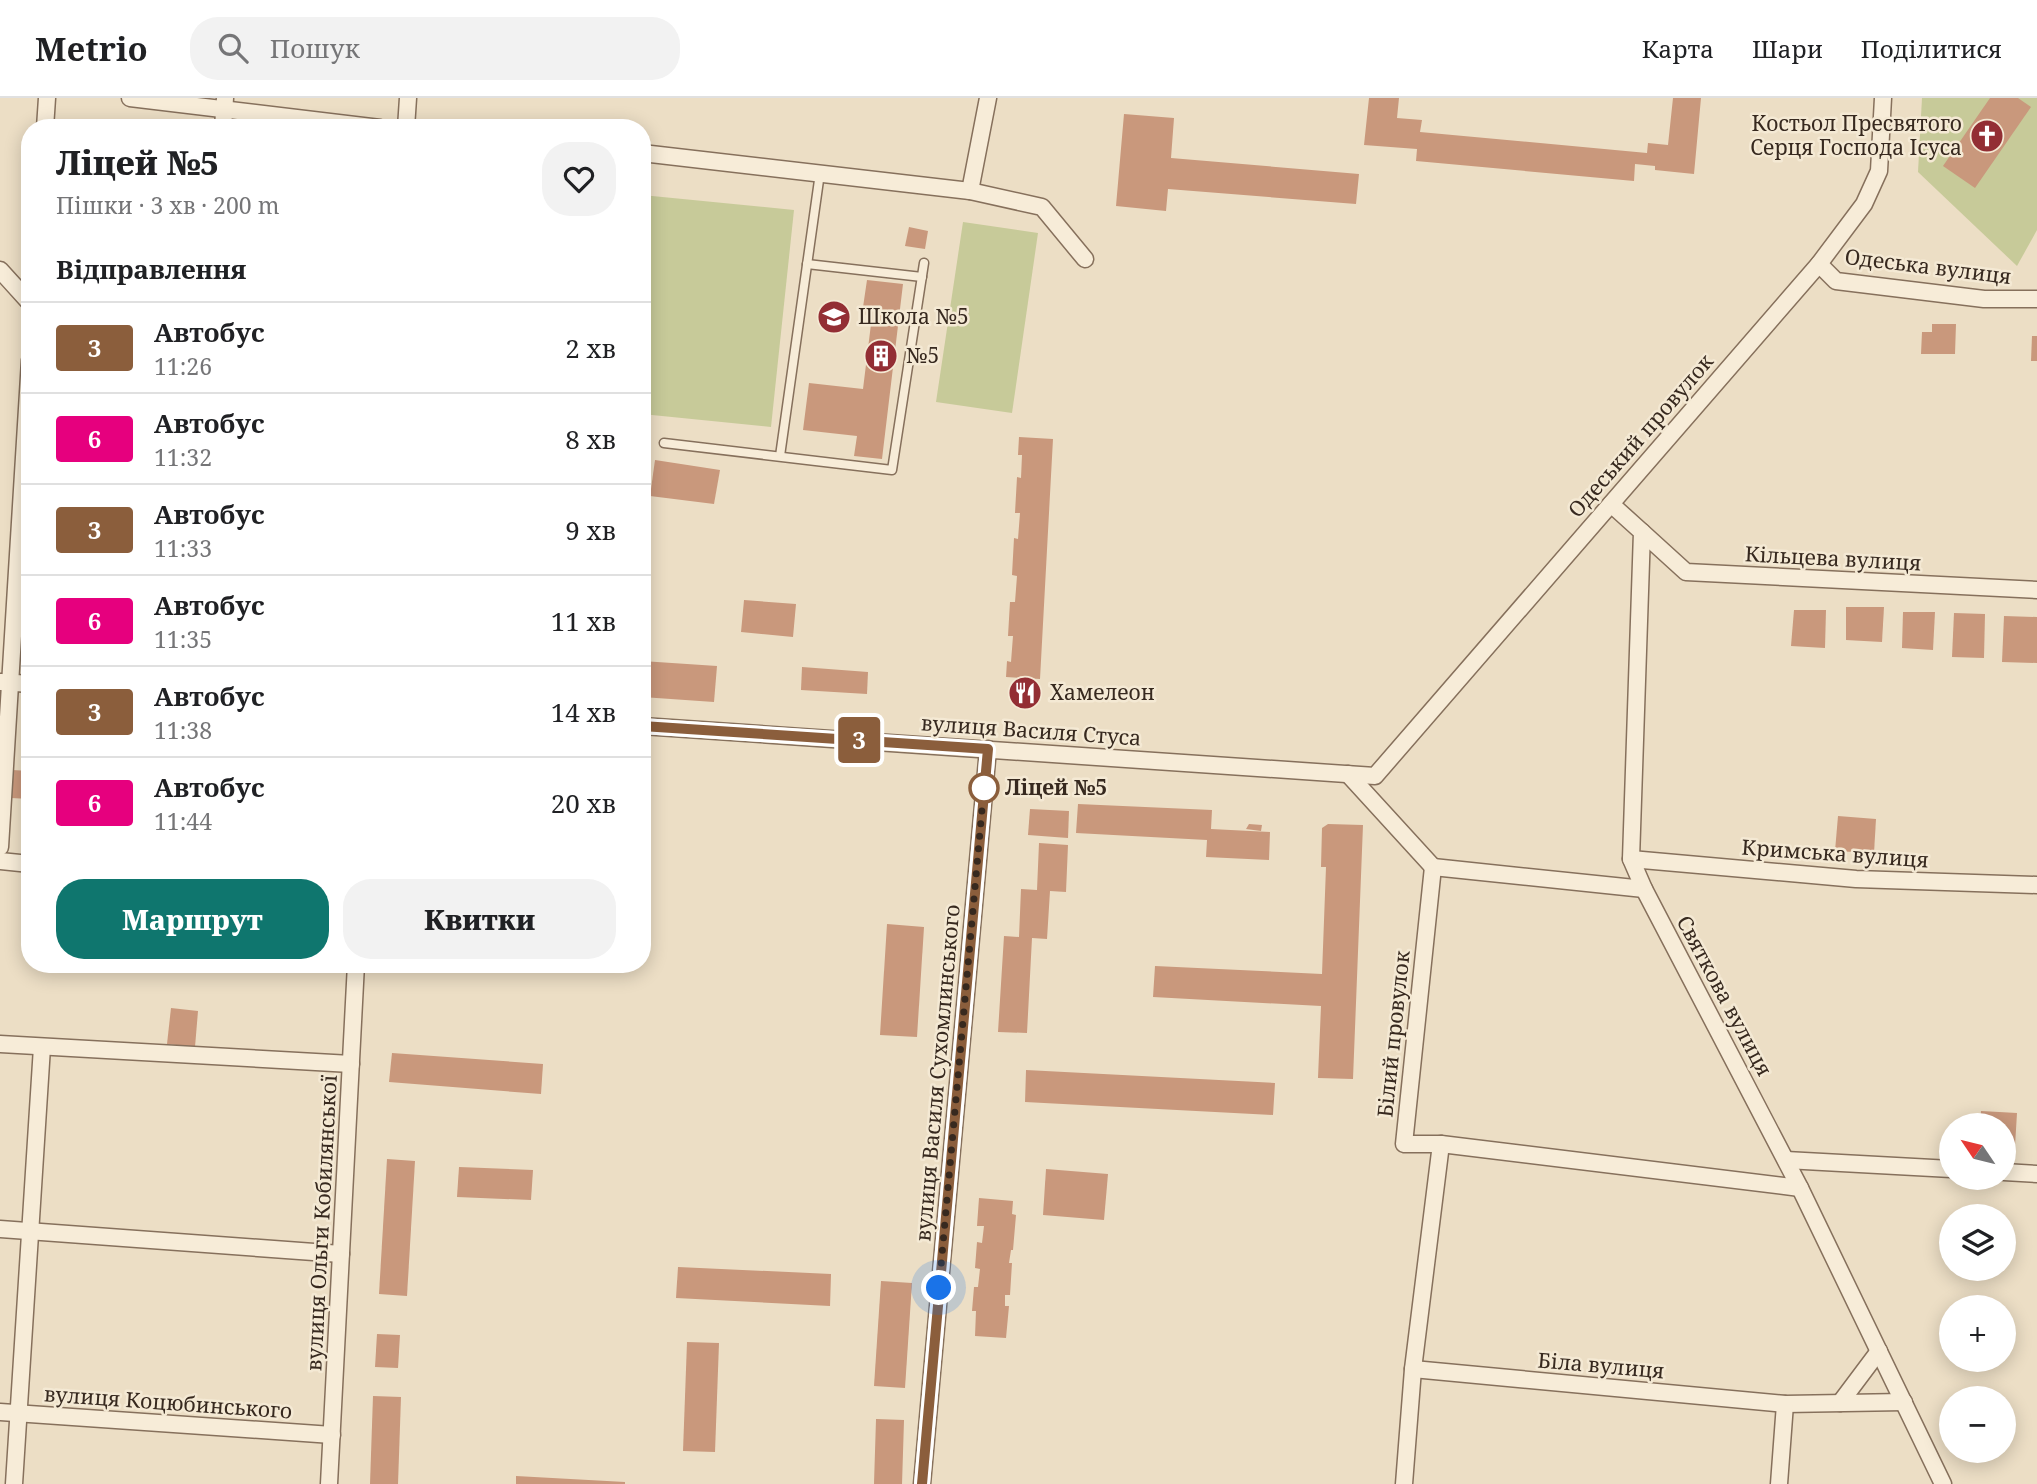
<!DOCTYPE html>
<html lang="uk">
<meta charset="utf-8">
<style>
:root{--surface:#fff;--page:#f2f2f2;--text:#202124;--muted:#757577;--line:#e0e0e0;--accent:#0f766e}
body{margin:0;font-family:"Noto Serif",serif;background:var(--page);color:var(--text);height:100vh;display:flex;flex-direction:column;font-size:26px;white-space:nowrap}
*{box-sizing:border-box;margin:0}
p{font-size:23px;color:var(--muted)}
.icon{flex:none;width:38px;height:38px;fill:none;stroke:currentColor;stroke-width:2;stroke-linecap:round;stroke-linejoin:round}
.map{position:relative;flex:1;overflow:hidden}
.side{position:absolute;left:21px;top:21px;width:630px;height:854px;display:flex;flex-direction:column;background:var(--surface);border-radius:28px;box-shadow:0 4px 18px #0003}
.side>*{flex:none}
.badge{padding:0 14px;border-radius:5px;font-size:24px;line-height:46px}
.needle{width:46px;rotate:305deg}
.buttons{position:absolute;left:1939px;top:1015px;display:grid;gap:14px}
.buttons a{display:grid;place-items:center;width:77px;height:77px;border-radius:50%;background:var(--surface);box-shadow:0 4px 18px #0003;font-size:35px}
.you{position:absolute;width:35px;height:35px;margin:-18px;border:5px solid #fff;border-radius:50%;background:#1a73e8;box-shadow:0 0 0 10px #1a73e833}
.map>.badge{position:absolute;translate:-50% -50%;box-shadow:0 0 0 4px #fff}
h2{padding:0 35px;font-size:26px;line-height:63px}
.round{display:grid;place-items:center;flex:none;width:74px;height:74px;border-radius:28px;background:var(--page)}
.summary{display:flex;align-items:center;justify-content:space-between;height:119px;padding:0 35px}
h1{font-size:33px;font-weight:800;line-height:52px}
.button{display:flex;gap:14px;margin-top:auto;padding:14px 35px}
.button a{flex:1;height:80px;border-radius:28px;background:var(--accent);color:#fff;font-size:28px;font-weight:800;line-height:80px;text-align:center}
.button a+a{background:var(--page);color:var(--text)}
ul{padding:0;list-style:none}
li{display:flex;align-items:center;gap:21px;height:91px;padding:0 35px;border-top:2px solid var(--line)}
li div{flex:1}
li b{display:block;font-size:26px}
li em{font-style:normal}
li .badge{min-width:77px;font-weight:700;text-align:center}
header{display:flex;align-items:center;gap:42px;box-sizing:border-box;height:98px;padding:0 35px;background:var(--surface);border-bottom:2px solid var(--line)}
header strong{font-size:33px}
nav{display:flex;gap:38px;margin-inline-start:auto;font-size:24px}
.search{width:490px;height:63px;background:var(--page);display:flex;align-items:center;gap:18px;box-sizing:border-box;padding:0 24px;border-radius:28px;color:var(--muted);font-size:26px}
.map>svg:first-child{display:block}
.green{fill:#c7ca99}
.building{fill:#c9987c}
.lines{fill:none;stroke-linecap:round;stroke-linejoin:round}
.service-casing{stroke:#86705c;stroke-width:11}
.minor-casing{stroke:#86705c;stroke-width:19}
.service{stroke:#f7ecd8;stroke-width:8}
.minor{stroke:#f7ecd8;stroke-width:16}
.line-casing{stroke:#fff;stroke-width:16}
.line{stroke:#8b5e3c;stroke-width:10}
.walk{stroke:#37291f;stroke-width:7;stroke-dasharray:0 12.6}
.stop-dot{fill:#fff;stroke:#8b5e3c;stroke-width:3.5}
.labels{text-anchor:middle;stroke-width:5;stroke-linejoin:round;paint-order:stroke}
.poi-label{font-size:21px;fill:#37291f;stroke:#f4e9d4;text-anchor:start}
.street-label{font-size:21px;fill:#37291f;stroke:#f4e9d4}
.stop-label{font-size:21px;font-weight:bold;fill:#37291f;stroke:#f4e9d4;text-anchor:start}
</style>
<header>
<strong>Metrio</strong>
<div class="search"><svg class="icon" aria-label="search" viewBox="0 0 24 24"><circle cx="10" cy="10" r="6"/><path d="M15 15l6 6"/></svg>Пошук</div>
<nav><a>Карта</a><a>Шари</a><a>Поділитися</a></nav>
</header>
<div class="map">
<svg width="2037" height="1386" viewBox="0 0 2037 1386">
<rect width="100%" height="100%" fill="#ecdec5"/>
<!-- green -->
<g class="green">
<path d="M1922 0H2037V132L2017 168 1918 74Z"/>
<path d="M642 97 794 112 771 329 642 316Z"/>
<path d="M963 124 1038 135 1012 315 936 304Z"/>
</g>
<!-- building -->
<g class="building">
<path d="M1369 0H1399L1397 20 1422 22 1420 34 1647 55 1648 45 1668 47 1673 0H1701L1694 76 1655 72V68L1635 66 1634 83 1416 63 1417 51 1364 47Z"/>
<path d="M1990 0H2018L2031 9 1975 90 1943 68Z"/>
<path d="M1124 16 1174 20 1171 60 1359 76 1356 106 1168 91 1166 113 1116 108Z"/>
<path d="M909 129 928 133 925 151 905 148Z"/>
<path d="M867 182 903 186 882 361 854 358 857 338 803 332 809 285 863 291 872 218 862 216Z"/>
<path d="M1932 226H1956L1955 256H1921L1922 234H1932Z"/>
<path d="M2032 238H2037V263H2031Z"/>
<path d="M1019 339 1053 341 1040 581 1006 579 1007 563 1011 564 1013 538H1008L1010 504H1015L1017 478 1012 477 1014 440 1018 441 1020 415H1015L1017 379 1021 380 1022 357H1018Z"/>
<path d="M655 362 720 372 714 406 650 398Z"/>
<path d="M744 502 796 506 793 539 741 534Z"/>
<path d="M1846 509H1884L1882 544 1846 542Z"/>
<path d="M1794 512H1826L1825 550 1791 548Z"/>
<path d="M1903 514H1935L1933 552 1902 550Z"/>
<path d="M1954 515 1985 516 1984 560 1952 559Z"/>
<path d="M2004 518 2037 519V565L2002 564Z"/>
<path d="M642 563 717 568 714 604 642 599Z"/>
<path d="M802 569 868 574 867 596 801 592Z"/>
<path d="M12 672 30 673V701L11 700Z"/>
<path d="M1078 706 1212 712 1211 731 1270 734 1269 762 1206 759 1207 742 1076 735Z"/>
<path d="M1030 711 1069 713 1068 740 1028 737Z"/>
<path d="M1838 718 1876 721 1874 755 1835 753Z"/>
<path d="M1249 726 1262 727 1261 733 1246 731Z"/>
<path d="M1328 726 1363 727 1353 981 1318 980 1321 908 1153 899 1155 868 1322 876 1326 769H1321L1322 730Z"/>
<path d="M1039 745 1068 747 1066 794 1050 793 1047 841 1032 840 1027 935 998 934 1004 838 1019 839 1021 791 1037 792Z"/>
<path d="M887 826 924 829 917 939 880 937Z"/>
<path d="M171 910 198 913 195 949 167 946Z"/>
<path d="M392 955 543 966 541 996 389 984Z"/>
<path d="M1026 972 1275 985 1273 1017 1025 1004Z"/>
<path d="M1981 1013 2017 1015 2015 1048 2004 1047V1027H1980Z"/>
<path d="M387 1061 415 1063 407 1198 379 1196Z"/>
<path d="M459 1069 533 1072 531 1102 457 1099Z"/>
<path d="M1046 1071 1108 1076 1104 1122 1043 1117Z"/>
<path d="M979 1100 1013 1103 1012 1116 1016 1117 1013 1152H1011L1009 1165H1012L1010 1197H1005V1208H1009L1006 1240 975 1238 976 1213H972L974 1189H978L980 1171 975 1170 977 1144 982 1145 984 1128H977Z"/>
<path d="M678 1169 831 1176 830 1208 676 1200Z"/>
<path d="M881 1183 912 1185 905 1290 874 1288Z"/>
<path d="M377 1236 400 1237 398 1270 375 1269Z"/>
<path d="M687 1244 719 1245 715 1354 683 1353Z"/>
<path d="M373 1298 401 1299 398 1386H370Z"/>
<path d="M876 1321 904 1322 902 1386H874Z"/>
<path d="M516 1378 625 1384V1386H516Z"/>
</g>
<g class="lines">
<defs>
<g id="service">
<path d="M807 166 922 179"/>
<path d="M664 345 892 372 924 165"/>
<path d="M780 358 820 75"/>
</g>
<g id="minor">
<path d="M130 0 380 30"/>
<path d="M45 30 47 0"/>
<path d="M223 30 225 0"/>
<path d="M406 30 408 0"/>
<path d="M642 55 970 93 1042 109 1085 161"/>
<path d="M970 93 988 0"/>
<path d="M1819 166 1836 183 1984 201H2037"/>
<path d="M0 172 30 205"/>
<path d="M1611 406 1642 434 1631 761 1644 791 1800 1090 1943 1386"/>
<path d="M1642 434 1686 474 2037 492"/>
<path d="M1 584 30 586"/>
<path d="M642 628 1375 678 1819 166 1864 106 1879 73 1883 0"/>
<path d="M1348 676 1433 769"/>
<path d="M0 749 30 262"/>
<path d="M1631 761 1856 781 2037 787"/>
<path d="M0 763 30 766"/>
<path d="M1433 769 1404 1046H1441L1800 1090"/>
<path d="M1433 769 1644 791"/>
<path d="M0 946 351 966"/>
<path d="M1786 1062 1951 1071"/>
<path d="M2004 1074 2037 1076"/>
<path d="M0 1131 341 1156"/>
<path d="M1413 1271 1785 1306 1904 1304"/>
<path d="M1840 1305 1879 1253"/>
<path d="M0 1314 332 1337"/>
<path d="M14 1386 42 949"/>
<path d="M329 1386 356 866"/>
<path d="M922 1386 988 651"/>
<path d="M1404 1386 1413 1271 1441 1046"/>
<path d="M1779 1386 1785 1306"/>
</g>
</defs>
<!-- service casing -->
<use href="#service" class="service-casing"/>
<!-- minor casing -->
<use href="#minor" class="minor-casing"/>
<!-- service -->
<use href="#service" class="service"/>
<!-- minor -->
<use href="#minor" class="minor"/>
</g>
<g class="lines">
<defs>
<path id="line" d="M642 628 988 651 922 1386"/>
</defs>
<!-- line casing -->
<use href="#line" class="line-casing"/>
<!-- line -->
<use href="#line" class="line"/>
<!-- walk -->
<path class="walk" d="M939 1190 985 678 984 690"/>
</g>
<!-- icons -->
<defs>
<symbol id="church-disc" viewBox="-11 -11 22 22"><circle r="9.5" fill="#932e34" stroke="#f4e9d4"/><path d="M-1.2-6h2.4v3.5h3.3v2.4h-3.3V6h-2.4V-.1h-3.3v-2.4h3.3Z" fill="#fff"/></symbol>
<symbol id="school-disc" viewBox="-11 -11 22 22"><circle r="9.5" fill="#932e34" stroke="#f4e9d4"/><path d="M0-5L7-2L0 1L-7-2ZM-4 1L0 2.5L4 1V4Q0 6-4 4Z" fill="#fff"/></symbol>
<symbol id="building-disc" viewBox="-11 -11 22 22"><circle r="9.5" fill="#932e34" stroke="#f4e9d4"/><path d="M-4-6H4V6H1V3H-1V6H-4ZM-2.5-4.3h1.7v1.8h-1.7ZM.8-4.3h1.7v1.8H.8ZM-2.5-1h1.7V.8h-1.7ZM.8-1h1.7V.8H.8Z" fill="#fff"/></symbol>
<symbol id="restaurant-disc" viewBox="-11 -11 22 22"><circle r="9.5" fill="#932e34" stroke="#f4e9d4"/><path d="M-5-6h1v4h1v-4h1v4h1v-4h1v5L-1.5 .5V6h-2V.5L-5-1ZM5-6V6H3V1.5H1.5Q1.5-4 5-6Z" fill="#fff"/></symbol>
</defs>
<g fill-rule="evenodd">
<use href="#church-disc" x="1968" y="19" width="38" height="38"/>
<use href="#school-disc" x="815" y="200" width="38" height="38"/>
<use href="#building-disc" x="862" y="239" width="38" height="38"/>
<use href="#restaurant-disc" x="1006" y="576" width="38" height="38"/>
</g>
<!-- markers -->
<circle class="stop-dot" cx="984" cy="690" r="14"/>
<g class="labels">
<!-- poi labels -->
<g class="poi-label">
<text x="1962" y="33" text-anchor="end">Костьол Пресвятого<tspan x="1962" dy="24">Серця Господа Ісуса</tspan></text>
<text x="858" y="226">Школа №5</text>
<text x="906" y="265">№5</text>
<text x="1050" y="602">Хамелеон</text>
</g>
<!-- street labels -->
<g class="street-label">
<text transform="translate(1928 169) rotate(7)" y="7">Одеська вулиця</text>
<text transform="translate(1641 338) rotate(-49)" y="7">Одеський провулок</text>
<text transform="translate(1833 461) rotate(3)" y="7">Кільцева вулиця</text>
<text transform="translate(1031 633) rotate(4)" y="7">вулиця Василя Стуса</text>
<text transform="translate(1835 756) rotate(4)" y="7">Кримська вулиця</text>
<text transform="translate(1724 898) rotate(62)" y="7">Святкова вулиця</text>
<text transform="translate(1394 936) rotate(-84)" y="7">Білий провулок</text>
<text transform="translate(938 975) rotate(-85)" y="7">вулиця Василя Сухомлинського</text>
<text transform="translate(322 1125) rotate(-87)" y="7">вулиця Ольги Кобилянської</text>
<text transform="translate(1601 1268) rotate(5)" y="7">Біла вулиця</text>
<text transform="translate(168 1305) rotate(4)" y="7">вулиця Коцюбинського</text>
</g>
<!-- stop labels -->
<g class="stop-label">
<text x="1005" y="697">Ліцей №5</text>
</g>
</g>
</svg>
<div class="buttons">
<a><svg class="needle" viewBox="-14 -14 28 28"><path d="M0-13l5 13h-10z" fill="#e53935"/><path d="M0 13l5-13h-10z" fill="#757577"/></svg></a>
<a><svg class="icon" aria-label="layers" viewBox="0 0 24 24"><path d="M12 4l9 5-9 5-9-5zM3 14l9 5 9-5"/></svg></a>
<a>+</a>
<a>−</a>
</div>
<div class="you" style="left:939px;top:1190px"></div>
<b class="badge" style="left:859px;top:642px;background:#8b5e3c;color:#fff">3</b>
<section class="side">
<div class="summary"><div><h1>Ліцей №5</h1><p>Пішки · 3 хв · 200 m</p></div><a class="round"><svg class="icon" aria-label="heart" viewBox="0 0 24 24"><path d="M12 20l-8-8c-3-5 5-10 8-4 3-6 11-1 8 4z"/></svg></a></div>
<h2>Відправлення</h2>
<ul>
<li><span class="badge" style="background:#8b5e3c;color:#fff">3</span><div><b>Автобус</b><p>11:26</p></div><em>2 хв</em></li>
<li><span class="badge" style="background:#e6007e;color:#fff">6</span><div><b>Автобус</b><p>11:32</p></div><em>8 хв</em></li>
<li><span class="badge" style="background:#8b5e3c;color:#fff">3</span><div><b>Автобус</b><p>11:33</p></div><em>9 хв</em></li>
<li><span class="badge" style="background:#e6007e;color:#fff">6</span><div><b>Автобус</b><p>11:35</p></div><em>11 хв</em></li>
<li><span class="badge" style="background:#8b5e3c;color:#fff">3</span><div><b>Автобус</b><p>11:38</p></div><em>14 хв</em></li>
<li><span class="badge" style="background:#e6007e;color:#fff">6</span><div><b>Автобус</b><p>11:44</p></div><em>20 хв</em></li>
</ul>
<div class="button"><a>Маршрут</a><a>Квитки</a></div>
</section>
</div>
